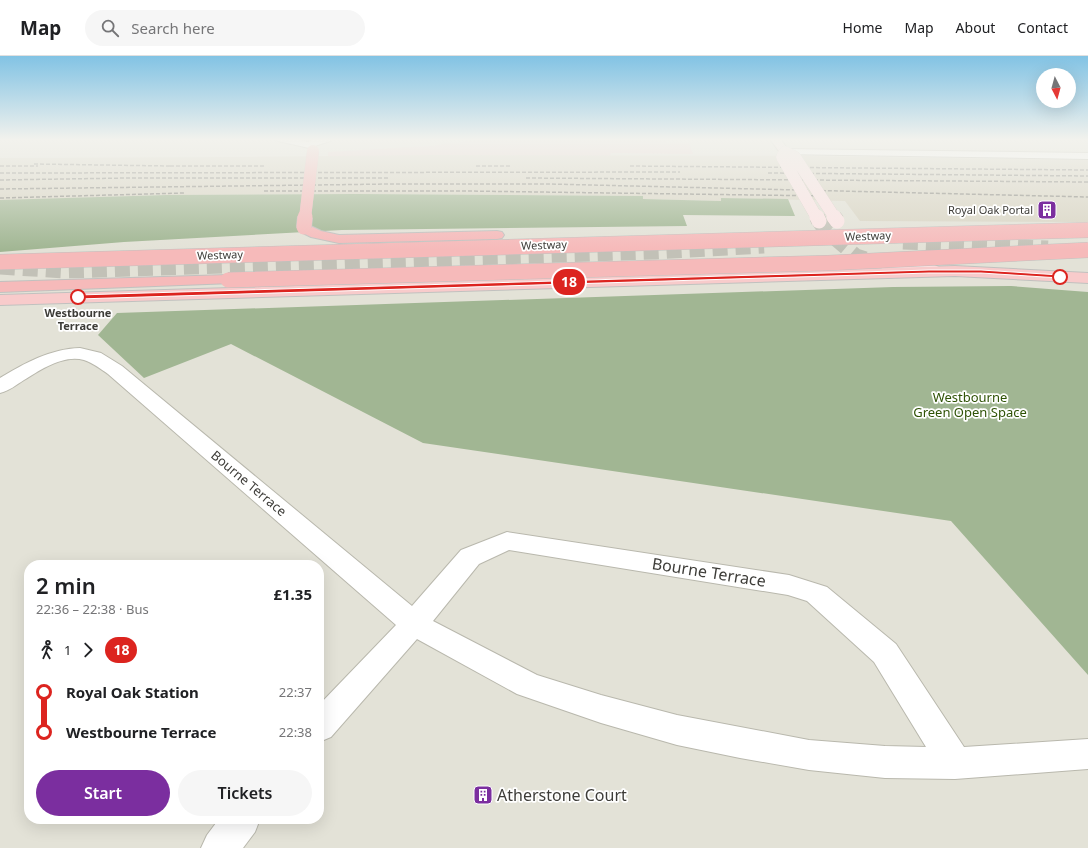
<!DOCTYPE html>
<meta charset="utf-8">
<style>
:root{--surface:#fff;--page:#f6f6f6;--text:#202124;--muted:#757577;--line:#e0e0e0;--accent:#7b2e9f}
body{margin:0;font-family:"Noto Sans",sans-serif;background:var(--page);color:var(--text);height:100vh;display:flex;flex-direction:column;font-size:15px;white-space:nowrap}
*{box-sizing:border-box;margin:0}
p{font-size:13px;color:var(--muted)}
.icon{flex:none;width:22px;height:22px;fill:none;stroke:currentColor;stroke-width:2;stroke-linecap:round;stroke-linejoin:round}
.map{position:relative;flex:1;overflow:hidden}
.drawer{position:absolute;left:24px;top:504px;width:300px;height:264px;display:flex;flex-direction:column;background:var(--surface);border-radius:16px;box-shadow:0 4px 16px #0002}
.drawer>*{flex:none}
.badge{padding:0 8px;border-radius:13px;font-size:14px;line-height:26px}
.needle{width:26px;rotate:174deg}
.buttons{position:absolute;left:1036px;top:12px;display:grid;gap:8px}
.buttons a{display:grid;place-items:center;width:40px;height:40px;border-radius:50%;background:var(--surface);box-shadow:0 4px 16px #0002;font-size:20px}
.map>.badge{position:absolute;translate:-50% -50%;box-shadow:0 0 0 2px #fff}
.legs{display:flex;align-items:center;gap:6px;height:44px;padding:0 12px;font-size:13px}
.legs p{margin-inline-start:auto}
.summary{display:flex;align-items:center;justify-content:space-between;height:68px;padding:0 12px}
h1{font-size:22px;font-weight:600;line-height:30px}
.button{display:flex;gap:8px;margin-top:auto;padding:8px 12px}
.button a{flex:1;height:46px;border-radius:24px;background:var(--accent);color:#fff;font-size:16px;font-weight:600;line-height:46px;text-align:center}
.button a+a{background:var(--page);color:var(--text)}
ul{padding:0 12px;list-style:none}
li{display:flex;align-items:center;gap:14px;height:40px;font-size:15px}
li i{display:grid;place-items:center;width:6px;height:100%;margin:0 5px;background:currentColor}
li i::after{content:'';width:10px;height:10px;margin:-5px;border:3px solid;border-radius:50%;background:var(--surface)}
li p{margin-inline-start:auto}
li:first-child i{background:linear-gradient(#0000 50%,currentColor 0)}
li:last-child i{background:linear-gradient(currentColor 50%,#0000 0)}
header{display:flex;align-items:center;gap:24px;box-sizing:border-box;height:56px;padding:0 20px;background:var(--surface);border-bottom:1px solid var(--line)}
header strong{font-size:19px}
nav{display:flex;gap:22px;margin-inline-start:auto;font-size:14px}
.search{width:280px;height:36px;background:var(--page);display:flex;align-items:center;gap:10px;box-sizing:border-box;padding:0 14px;border-radius:22px;color:var(--muted);font-size:15px}
.map>svg:first-child{display:block}
.industrial{fill:#ebd0cf}
.built{fill:#d9d5c4}
.green{fill:#a1b693}
.lines{fill:none;stroke-linecap:round;stroke-linejoin:round}
.tertiary-tunnel{stroke:#c2c1b7;stroke-width:15;stroke-dasharray:15 8;stroke-linecap:butt}
.secondary-tunnel{stroke:#c2c1b7;stroke-width:15;stroke-dasharray:15 8;stroke-linecap:butt}
.primary-tunnel{stroke:#c2c1b7;stroke-width:15;stroke-dasharray:15 8;stroke-linecap:butt}
.minor-casing{stroke:#b9b8ad;stroke-width:2}
.tertiary-casing{stroke:#b9b8ad;stroke-width:2}
.secondary-casing{stroke:#b9b8ad;stroke-width:2}
.primary-casing{stroke:#c1c1bf;stroke-width:2}
.trunk-casing{stroke:#c1c1bf;stroke-width:2}
.minor{fill:#fff;fill-rule:evenodd}
.tertiary{fill:#fff;fill-rule:evenodd}
.secondary{fill:#fce5e5;fill-rule:evenodd}
.primary{fill:#f8cbcb;fill-rule:evenodd}
.trunk{fill:#f6baba;fill-rule:evenodd}
.rail{stroke:#8e8d85;stroke-width:1.5;stroke-dasharray:4 2;stroke-linecap:butt}
.secondary-bridge-far1-casing{stroke:#b9b8ad;stroke-width:12;stroke-linecap:butt}
.secondary-bridge-casing{stroke:#b9b8ad;stroke-width:16;stroke-linecap:butt}
.trunk-bridge-far1-casing{stroke:#c1c1bf;stroke-width:12;stroke-linecap:butt}
.trunk-bridge-casing{stroke:#c1c1bf;stroke-width:16;stroke-linecap:butt}
.secondary-bridge-far1{stroke:#fce5e5;stroke-width:12}
.secondary-bridge{stroke:#fce5e5;stroke-width:15}
.trunk-bridge-far1{stroke:#f6baba;stroke-width:12}
.trunk-bridge{stroke:#f6baba;stroke-width:15}
.line-1{fill:#dc241f;stroke:#fff}
.stop-1-dot{fill:#fff;stroke:#dc241f;stroke-width:2}
.labels{text-anchor:middle;stroke-width:3.5;stroke-linejoin:round;paint-order:stroke}
.far-poi-label{font-size:11px;fill:#3d3c38;stroke:#fff;text-anchor:end}
.far-street-label{font-size:11px;fill:#3d3c38;stroke:#fff}
.far-stop-label{font-size:11px;font-weight:bold;fill:#3d3c38;stroke:#fff}
.park-label{font-size:13px;fill:#2e5205;stroke:#fff}
.street-label{font-size:13px;fill:#3d3c38;stroke:#fff}
.near-street-label{font-size:16px;fill:#3d3c38;stroke:#fff}
.near-poi-label{font-size:16px;fill:#3d3c38;stroke:#fff;text-anchor:start}
</style>
<header>
<strong>Map</strong>
<div class="search"><svg class="icon" aria-label="search" viewBox="0 0 24 24"><circle cx="10" cy="10" r="6"/><path d="M15 15l6 6"/></svg>Search here</div>
<nav><a>Home</a><a>Map</a><a>About</a><a>Contact</a></nav>
</header>
<div class="map">
<svg width="1088" height="792" viewBox="0 0 1088 792">
<rect width="100%" height="100%" fill="#e3e2d7"/>
<!-- industrial -->
<path class="industrial" d="M485 83H666L668 87H689L693 98 611 97 610 100H328V96L429 90Z"/>
<!-- built -->
<path class="built" d="M432 99 812 100 1088 104V166L860 165 845 145 722 142 721 145 643 143 642 140 356 138 166 139 0 145V102L235 101Z"/>
<!-- green -->
<g class="green">
<path d="M356 138 643 140V143L721 145V142L788 143 795 160 683 159 687 170 342 174 124 186 0 196V144L166 139Z"/>
<path d="M1011 230 1088 236V619L951 465 423 387 231 288 144 322 98 279 117 257 893 231Z"/>
</g>
<g class="lines">
<!-- tertiary-tunnel -->
<path class="tertiary-tunnel" d="M0 211 65 215 655 196 764 190"/>
<!-- secondary-tunnel -->
<path class="secondary-tunnel" d="M819 165 825 174 856 200 882 208"/>
<!-- primary-tunnel -->
<path class="primary-tunnel" d="M903 186 1048 192"/>
<defs>
<g id="minor">
<path d="M785 93 1088 97V103L781 98 780 96 781 94Z"/>
<path d="M80 292 101 297 122 310 412 550 461 494 507 476 789 519 827 531 896 588 964 691 1088 683V713L955 723 885 722 809 714 740 702 677 689 601 667 517 638 417 583 331 681 319 686V649L396 569 108 318C101 313 93 307 84 304 64 298 40 314 24 324 16 329 9 335 0 337V322C25 307 50 293 80 292ZM509 494 788 539 807 545 874 606 926 691 885 690 809 684 677 659 601 639 537 619 433 565 479 508Z"/>
<path d="M219 763H260L255 776 243 792H201L207 779Z"/>
</g>
<path id="tertiary" d="M277 83H296L308 86 316 83H331L330 85 309 92 278 85Z"/>
<g id="secondary">
<path d="M770 83H780L790 96 789 98H781Z"/>
<path d="M887 206 934 209 939 211 942 214 939 217 934 219 882 213 880 210 882 207Z"/>
</g>
<path id="primary" d="M955 210 1088 217V227L955 220 0 249V239Z"/>
<g id="trunk">
<path d="M304 167 321 175 339 179 497 175 502 176 504 179 502 182 497 183 339 187 311 181 303 177 297 171 299 168Z"/>
<path d="M228 219 233 221 236 224 233 227 0 236V226Z"/>
</g>
</defs>
<!-- minor casing -->
<use href="#minor" class="minor-casing"/>
<!-- tertiary casing -->
<use href="#tertiary" class="tertiary-casing"/>
<!-- secondary casing -->
<use href="#secondary" class="secondary-casing"/>
<!-- primary casing -->
<use href="#primary" class="primary-casing"/>
<!-- trunk casing -->
<use href="#trunk" class="trunk-casing"/>
<!-- minor -->
<use href="#minor" class="minor"/>
<!-- tertiary -->
<use href="#tertiary" class="tertiary"/>
<!-- secondary -->
<use href="#secondary" class="secondary"/>
<!-- primary -->
<use href="#primary" class="primary"/>
<!-- trunk -->
<use href="#trunk" class="trunk"/>
<!-- rail -->
<g class="rail">
<path d="M34 108 170 110"/>
<path d="M0 110H38"/>
<path d="M170 110H264"/>
<path d="M476 110H510"/>
<path d="M630 110 1088 114"/>
<path d="M0 117 680 116"/>
<path d="M768 117 1088 120"/>
<path d="M526 122 1088 126"/>
<path d="M0 124 126 122H388"/>
<path d="M0 133 391 128H550L1088 141"/>
<path d="M264 135H469L828 140"/>
<path d="M0 142 184 137"/>
</g>
<defs>
<path id="secondary-bridge-far1" d="M817 162 782 101 785 96 795 101 835 162"/>
<g id="secondary-bridge">
<path d="M817 161 819 165"/>
<path d="M834 161 837 165"/>
</g>
<path id="trunk-bridge-far1" d="M305 162 313 95"/>
<g id="trunk-bridge">
<path d="M304 171 305 161"/>
<path d="M0 206 1088 174"/>
<path d="M228 224 828 207 1088 194"/>
</g>
</defs>
<!-- secondary-bridge-far1 casing -->
<use href="#secondary-bridge-far1" class="secondary-bridge-far1-casing"/>
<!-- secondary-bridge casing -->
<use href="#secondary-bridge" class="secondary-bridge-casing"/>
<!-- trunk-bridge-far1 casing -->
<use href="#trunk-bridge-far1" class="trunk-bridge-far1-casing"/>
<!-- trunk-bridge casing -->
<use href="#trunk-bridge" class="trunk-bridge-casing"/>
<!-- secondary-bridge-far1 -->
<use href="#secondary-bridge-far1" class="secondary-bridge-far1"/>
<!-- secondary-bridge -->
<use href="#secondary-bridge" class="secondary-bridge"/>
<!-- trunk-bridge-far1 -->
<use href="#trunk-bridge-far1" class="trunk-bridge-far1"/>
<!-- trunk-bridge -->
<use href="#trunk-bridge" class="trunk-bridge"/>
</g>
<!-- sky -->
<linearGradient id="sky" x2="0" y2="1"><stop stop-color="#82c3e4"/><stop offset="0.43" stop-color="#f2f2ed"/><stop offset="1" stop-color="#f2f2ed" stop-opacity="0"/></linearGradient>
<rect width="1088" height="194" fill="url(#sky)"/>
<!-- line-1 -->
<path class="line-1" d="M929 214H981L1060 219 1063 221 1060 222 981 217H929L78 243 75 241 78 239Z"/>
<!-- icons -->
<defs>
<symbol id="building-square" viewBox="-11 -11 22 22"><rect x="-9" y="-9" width="18" height="18" rx="4" fill="#7b2e9f" stroke="#fff"/><path d="M-4-6H4V6H1V3H-1V6H-4ZM-2.5-4.3h1.7v1.8h-1.7ZM.8-4.3h1.7v1.8H.8ZM-2.5-1h1.7V.8h-1.7ZM.8-1h1.7V.8H.8Z" fill="#fff"/></symbol>
</defs>
<g fill-rule="evenodd">
<use href="#building-square" x="1036" y="143" width="22" height="22"/>
<use href="#building-square" x="472" y="728" width="22" height="22"/>
</g>
<!-- markers -->
<g class="stop-1-dot">
<circle cx="1060" cy="221" r="7"/>
<circle cx="78" cy="241" r="7"/>
</g>
<g class="labels">
<!-- far-poi labels -->
<g class="far-poi-label">
<text x="1033" y="158">Royal Oak Portal</text>
</g>
<!-- far-street labels -->
<g class="far-street-label">
<text transform="translate(868 180) rotate(-2)" y="4">Westway</text>
<text transform="translate(544 189) rotate(-2)" y="4">Westway</text>
<text transform="translate(220 199) rotate(-2)" y="4">Westway</text>
</g>
<!-- far-stop labels -->
<g class="far-stop-label">
<text x="78" y="261">Westbourne<tspan x="78" dy="13">Terrace</tspan></text>
</g>
<!-- park labels -->
<g class="park-label">
<text x="970" y="346">Westbourne<tspan x="970" dy="15">Green Open Space</tspan></text>
</g>
<!-- street labels -->
<g class="street-label">
<text transform="translate(249 427) rotate(40)" y="5">Bourne Terrace</text>
</g>
<!-- near-street labels -->
<g class="near-street-label">
<text transform="translate(709 516) rotate(9)" y="6">Bourne Terrace</text>
</g>
<!-- near-poi labels -->
<g class="near-poi-label">
<text x="497" y="745">Atherstone Court</text>
</g>
</g>
</svg>
<div class="buttons">
<a><svg class="needle" viewBox="-14 -14 28 28"><path d="M0-13l5 13h-10z" fill="#e53935"/><path d="M0 13l5-13h-10z" fill="#757577"/></svg></a>
</div>
<b class="badge" style="left:569px;top:226px;background:#dc241f;color:#fff">18</b>
<section class="drawer">
<div class="summary"><div><h1>2 min</h1><p>22:36 – 22:38 · Bus</p></div><b>£1.35</b></div>
<div class="legs"><svg class="icon" aria-label="walk" viewBox="0 0 24 24"><circle cx="13" cy="4" r="2"/><path d="M13 8l-2 6 4 7M11 14l-3 7M7 12l3-4h3l4 4"/></svg>1<svg class="icon" aria-label="forward" viewBox="0 0 24 24"><path d="M9 5l7 7-7 7"/></svg><b class="badge" style="background:#dc241f;color:#fff">18</b></div>
<ul>
<li><i style="color:#dc241f"></i><b>Royal Oak Station</b><p>22:37</p></li>
<li><i style="color:#dc241f"></i><b>Westbourne Terrace</b><p>22:38</p></li>
</ul>
<div class="button"><a>Start</a><a>Tickets</a></div>
</section>
</div>
